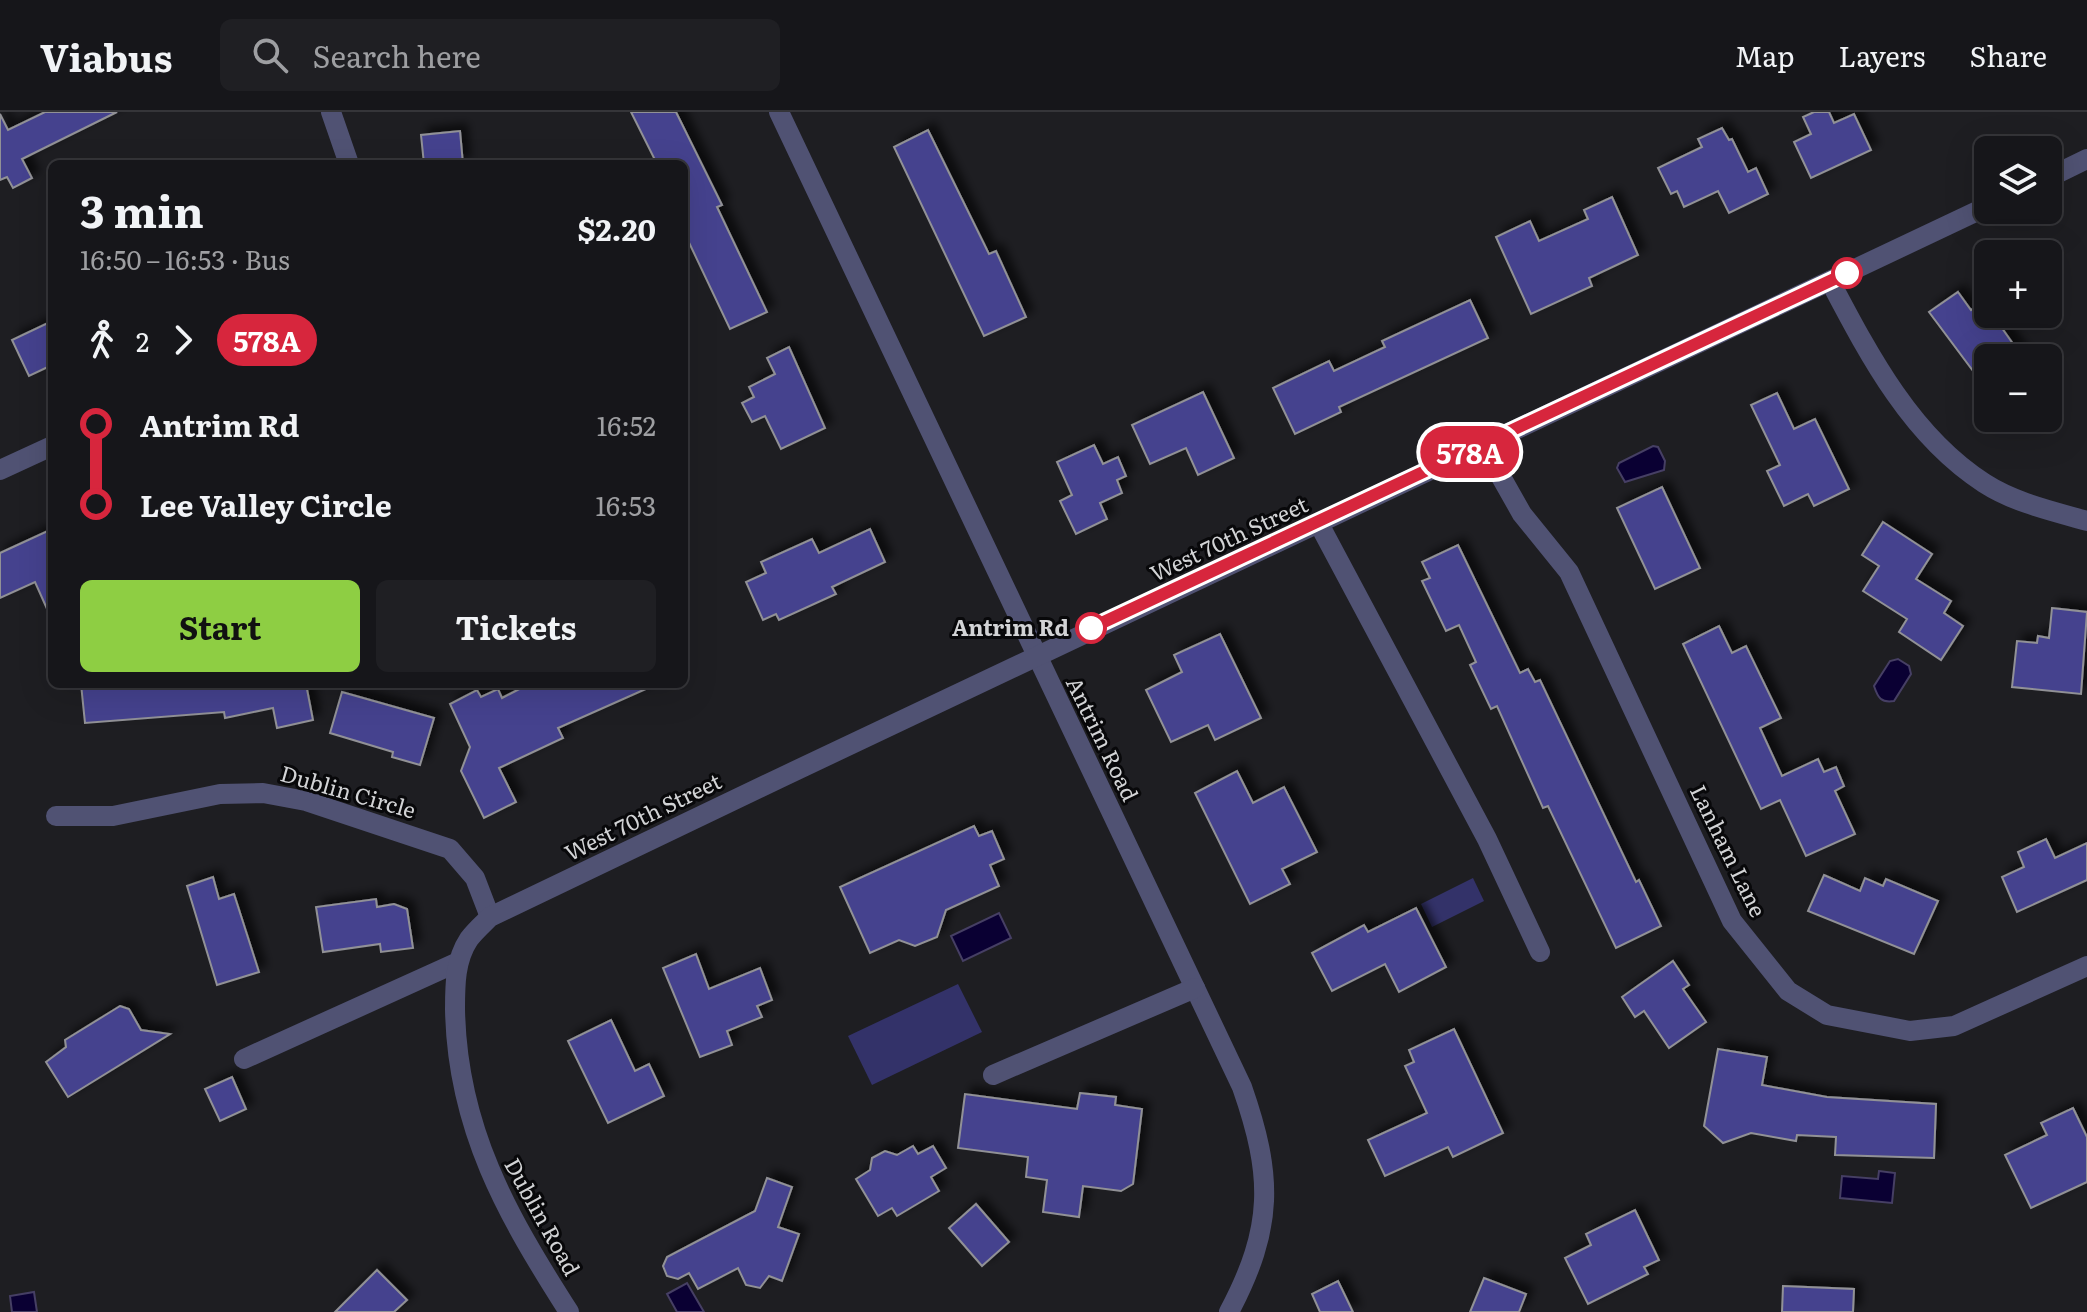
<!DOCTYPE html>
<meta charset="utf-8">
<style>
:root{--surface:#16161a;--page:#1f1f23;--text:#f1f3f6;--muted:#9e9fa2;--line:#353539;--accent:#8ece43}
body{margin:0;font-family:Literata,serif;background:var(--page);color:var(--text);height:100vh;display:flex;flex-direction:column;font-size:30px;white-space:nowrap}
*{box-sizing:border-box;margin:0}
p{font-size:26px;color:var(--muted)}
.icon{flex:none;width:44px;height:44px;fill:none;stroke:currentColor;stroke-width:2;stroke-linecap:round;stroke-linejoin:round}
.map{position:relative;flex:1;overflow:hidden}
.drawer{position:absolute;left:48px;top:48px;width:640px;height:528px;display:flex;flex-direction:column;background:var(--surface);border-radius:12px;box-shadow:0 8px 32px #0002,0 0 0 2px var(--line)}
.drawer>*{flex:none}
.badge{padding:0 16px;border-radius:26px;font-size:28px;line-height:52px}
.controls{position:absolute;left:1974px;top:24px;display:grid;gap:16px}
.controls a{display:grid;place-items:center;width:88px;height:88px;border-radius:12px;background:var(--surface);box-shadow:0 8px 32px #0002,0 0 0 2px var(--line);font-size:40px}
.map>.badge{position:absolute;translate:-50% -50%;box-shadow:0 0 0 4px #fff}
.legs{display:flex;align-items:center;gap:12px;height:88px;padding:0 32px;font-size:26px}
.legs p{margin-inline-start:auto}
.head{display:flex;align-items:center;justify-content:space-between;height:136px;padding:0 32px}
h1{font-size:44px;font-weight:700;line-height:60px}
.button{display:flex;gap:16px;margin-top:auto;padding:16px 32px}
.button a{flex:1;height:92px;border-radius:12px;background:var(--accent);color:#111;font-size:32px;font-weight:700;line-height:92px;text-align:center}
.button a+a{background:var(--page);color:var(--text)}
ul{padding:0 32px;list-style:none}
li{display:flex;align-items:center;gap:28px;height:80px;font-size:30px}
li i{display:grid;place-items:center;width:12px;height:100%;margin:0 10px;background:currentColor}
li i::after{content:'';width:20px;height:20px;margin:-10px;border:6px solid;border-radius:50%;background:var(--surface)}
li p{margin-inline-start:auto}
li:first-child i{background:linear-gradient(#0000 50%,currentColor 0)}
li:last-child i{background:linear-gradient(currentColor 50%,#0000 0)}
header{display:flex;align-items:center;gap:48px;box-sizing:border-box;height:112px;padding:0 40px;background:var(--surface);border-bottom:2px solid var(--line)}
header strong{font-size:38px}
nav{display:flex;gap:44px;margin-inline-start:auto;font-size:28px}
.search{width:560px;height:72px;background:var(--page);display:flex;align-items:center;gap:20px;box-sizing:border-box;padding:0 28px;border-radius:12px;color:var(--muted);font-size:30px}
.map>svg:first-child{display:block}
.green{fill:#333269}
.water{fill:#0a0033;stroke:#463f64;stroke-width:2}
.building{fill:#45438e;stroke:#919196;stroke-width:2;filter:url(#shadow)}
.lines{fill:none;stroke-linecap:round;stroke-linejoin:round}
.minor{stroke:#505273;stroke-width:20}
.line-1-casing{stroke:#fff;stroke-width:18}
.line-1{stroke:#d7263d;stroke-width:12}
.stop-1-dot{fill:#fff;stroke:#d7263d;stroke-width:4}
.labels{text-anchor:middle;stroke-width:6;stroke-linejoin:round;paint-order:stroke}
.street-label{font-size:22px;fill:#d2d3d5;stroke:#08080a}
.stop-label{font-size:22px;font-weight:bold;fill:#d2d3d5;stroke:#08080a;text-anchor:end}
</style>
<header>
<strong>Viabus</strong>
<div class="search"><svg class="icon" aria-label="search" viewBox="0 0 24 24"><circle cx="10" cy="10" r="6"/><path d="M15 15l6 6"/></svg>Search here</div>
<nav><a>Map</a><a>Layers</a><a>Share</a></nav>
</header>
<div class="map">
<svg width="2087" height="1200" viewBox="0 0 2087 1200">
<defs>
<filter id="shadow"><feDropShadow dx="7" dy="-7" stdDeviation="4" flood-color="#0009"/></filter>
</defs>
<rect width="100%" height="100%" fill="#1e1e22"/>
<!-- green -->
<g class="green">
<path d="M1473 766 1484 789 1432 815 1421 792Z"/>
<path d="M958 872 982 920 872 973 848 924Z"/>
</g>
<!-- water -->
<g class="water">
<path d="M1653 334 1658 335 1665 349 1664 358 1625 370 1617 356 1619 351Z"/>
<path d="M1898 547 1909 554 1911 562 1894 589C1881 591 1878 586 1874 574L1890 549Z"/>
<path d="M999 801 1011 826 963 849 951 824Z"/>
<path d="M1879 1059 1895 1061 1892 1091 1840 1086 1842 1064 1878 1067Z"/>
<path d="M687 1171 704 1200H677L667 1182Z"/>
<path d="M34 1180 37 1200H12L10 1184Z"/>
</g>
<!-- building -->
<g class="building">
<path d="M45 0H117L22 47 32 66 13 76 7 65 0 68V2L8 18Z"/>
<path d="M631 0H676L722 93 717 95 767 200 730 217 684 120V52H657Z"/>
<path d="M1814 0H1829L1834 11 1854 2 1871 38 1811 66 1794 30 1811 22 1803 5Z"/>
<path d="M1722 16 1729 28 1732 27 1748 60 1756 56 1768 82 1729 101 1718 79 1684 95 1677 79 1671 82 1658 56 1702 35 1698 27Z"/>
<path d="M928 18 989 142 996 139 1026 205 984 224 894 35Z"/>
<path d="M460 19 463 52H424L421 23Z"/>
<path d="M1612 85 1638 143 1589 166 1592 174 1531 202 1496 125 1530 109 1539 129 1588 107 1584 98Z"/>
<path d="M1958 180 1971 198 1983 189 1988 202H1992L2023 246H1988V279L1929 200Z"/>
<path d="M1470 188 1488 226 1339 295 1341 300 1295 322 1273 276 1329 249 1334 259 1385 235 1382 229Z"/>
<path d="M52 209V253L29 264 12 228Z"/>
<path d="M789 235 825 316 781 337 765 304 752 310 742 291 754 285 749 275 775 262 767 246Z"/>
<path d="M1203 280 1234 346 1198 363 1186 336 1150 352 1132 313Z"/>
<path d="M1777 281 1794 317 1815 307 1849 377 1814 394 1808 382 1784 394 1767 359 1780 353 1751 293Z"/>
<path d="M1094 333 1103 352 1118 345 1126 364 1117 368 1122 381 1100 391 1107 407 1076 422 1060 389 1072 383 1057 350Z"/>
<path d="M1662 375 1700 456 1655 477 1617 396Z"/>
<path d="M1883 410 1932 442 1916 467 1951 489 1944 501 1963 514 1941 548 1899 520 1907 507 1863 479 1879 454 1862 443Z"/>
<path d="M52 417V508L35 470 0 486V441Z"/>
<path d="M870 417 885 450 832 475 836 482 779 508 776 502 763 508 746 470 766 461 761 450 812 427 819 441Z"/>
<path d="M1458 433 1520 561 1528 557 1535 570 1540 568 1636 770 1639 768 1661 814 1616 836 1548 694 1543 696 1497 594 1491 597 1470 553 1476 550 1459 513 1446 519 1422 469 1430 466 1422 450Z"/>
<path d="M2052 496 2087 500 2081 582 2012 575 2017 529 2037 531 2038 524 2049 526Z"/>
<path d="M1719 514 1732 541 1746 534 1781 606 1760 616 1782 664 1818 647 1824 660 1836 655 1844 674 1835 679 1855 722 1806 744 1780 688 1761 697 1683 532Z"/>
<path d="M1220 522 1261 606 1215 628 1208 613 1171 630 1146 578 1182 560 1174 543Z"/>
<path d="M81 572H306L313 608 277 616 273 596 225 606 224 600 85 611Z"/>
<path d="M529 572H657L558 616 563 626 499 656 516 690 484 706 461 659 470 635 450 592 477 578 481 585 498 577 502 586Z"/>
<path d="M342 580 434 606 420 653 392 645 393 640 330 621Z"/>
<path d="M1237 659 1253 691 1284 675 1317 740 1282 757 1290 772 1250 792 1195 681Z"/>
<path d="M974 714 979 724 992 719 1004 747 990 753 999 774 946 798 937 825 915 834 899 828 870 841 840 775Z"/>
<path d="M2046 727 2055 746 2087 731V768L2017 800 2002 765 2024 755 2018 740Z"/>
<path d="M1824 763 1860 779 1865 766 1883 774 1886 767 1938 789 1914 842 1808 799Z"/>
<path d="M213 765 219 787 234 782 259 860 217 873 187 774Z"/>
<path d="M376 787 377 795 394 792 407 797 413 836 381 840 380 832 323 840 316 795Z"/>
<path d="M1416 796 1446 855 1399 880 1385 852 1332 879 1312 841 1364 813 1368 820Z"/>
<path d="M696 842 709 877 760 856 772 888 757 894 762 905 727 919 732 933 700 945 663 856Z"/>
<path d="M1673 849 1689 873 1683 877 1706 910 1669 936 1644 899 1635 905 1622 885Z"/>
<path d="M120 894 129 897 141 918 170 922 68 985 46 950 66 935 65 928Z"/>
<path d="M611 908 635 959 649 952 664 984 608 1011 568 929Z"/>
<path d="M1454 917 1503 1021 1453 1045 1448 1035 1385 1064 1368 1028 1427 1001 1405 954 1414 950 1409 938Z"/>
<path d="M1718 937 1767 945 1762 973 1827 985 1936 992 1934 1046 1835 1043 1836 1025 1797 1023 1796 1029 1751 1021 1723 1031 1704 1014Z"/>
<path d="M232 965 246 997 220 1009 205 977Z"/>
<path d="M1080 981 1116 985 1115 993 1142 997 1133 1072 1121 1079 1083 1074 1079 1105 1043 1100 1047 1068 1026 1065 1028 1045 958 1036 965 982 1077 997Z"/>
<path d="M2073 996 2087 1025V1070L2031 1096 2005 1043 2047 1023 2041 1011Z"/>
<path d="M913 1034 918 1042 933 1034 946 1056 931 1065 939 1079 897 1104 892 1096 878 1104 856 1067 870 1058 872 1046 885 1039 897 1043Z"/>
<path d="M767 1066 792 1075 778 1115 799 1122 782 1169 769 1164 760 1176 746 1173 738 1156 698 1177 689 1161 678 1167 667 1164 663 1154 667 1145 755 1099Z"/>
<path d="M976 1092 1009 1130 982 1154 949 1116Z"/>
<path d="M1635 1098 1659 1148 1644 1155 1648 1162 1588 1192 1565 1146 1591 1133 1586 1122Z"/>
<path d="M377 1158 407 1188 394 1200H335Z"/>
<path d="M1484 1166 1526 1182 1519 1200H1470Z"/>
<path d="M1338 1169 1353 1200H1320L1312 1182Z"/>
<path d="M1783 1174 1854 1177 1853 1200H1782Z"/>
</g>
<g class="lines">
<!-- minor -->
<g class="minor">
<path d="M331 0 349 52"/>
<path d="M779 0 1242 975C1273 1064 1274 1115 1229 1200"/>
<path d="M2048 66 2087 47"/>
<path d="M1830 169C1869 243 1911 324 1984 371 2015 391 2052 399 2087 409"/>
<path d="M1483 333 1522 402 1569 460 1732 809 1788 879 1827 903 1910 919 1954 914 2087 854"/>
<path d="M0 358 52 334"/>
<path d="M1319 412 1487 727 1540 840"/>
<path d="M56 704H113L220 682 263 681 306 689 450 737 475 766 490 805"/>
<path d="M244 947 458 850"/>
<path d="M993 963 1195 876"/>
<path d="M569 1200C507 1103 457 1016 455 897 455 873 455 848 469 827 475 819 483 812 490 805 988 565 1489 331 1988 94"/>
</g>
</g>
<g class="lines">
<defs>
<path id="line-1" d="M1091 516 1847 161"/>
</defs>
<!-- line-1 casing -->
<use href="#line-1" class="line-1-casing"/>
<!-- line-1 -->
<use href="#line-1" class="line-1"/>
</g>
<!-- markers -->
<g class="stop-1-dot">
<circle cx="1847" cy="161" r="14"/>
<circle cx="1091" cy="516" r="14"/>
</g>
<g class="labels">
<!-- street labels -->
<g class="street-label">
<text transform="translate(1229 427) rotate(-25)" y="8">West 70th Street</text>
<text transform="translate(1102 627) rotate(64)" y="8">Antrim Road</text>
<text transform="translate(348 680) rotate(16)" y="8">Dublin Circle</text>
<text transform="translate(643 705) rotate(-26)" y="8">West 70th Street</text>
<text transform="translate(1728 739) rotate(64)" y="8">Lanham Lane</text>
<text transform="translate(542 1105) rotate(61)" y="8">Dublin Road</text>
</g>
<!-- stop labels -->
<g class="stop-label">
<text x="1069" y="524">Antrim Rd</text>
</g>
</g>
</svg>
<div class="controls">
<a><svg class="icon" aria-label="layers" viewBox="0 0 24 24"><path d="M12 4l9 5-9 5-9-5zM3 14l9 5 9-5"/></svg></a>
<a>+</a>
<a>−</a>
</div>
<b class="badge" style="left:1470px;top:340px;background:#d7263d;color:#fff">578A</b>
<section class="drawer">
<div class="head"><div><h1>3 min</h1><p>16:50 – 16:53 · Bus</p></div><b>$2.20</b></div>
<div class="legs"><svg class="icon" aria-label="walk" viewBox="0 0 24 24"><circle cx="13" cy="4" r="2"/><path d="M13 8l-2 6 4 7M11 14l-3 7M7 12l3-4h3l4 4"/></svg>2<svg class="icon" aria-label="forward" viewBox="0 0 24 24"><path d="M9 5l7 7-7 7"/></svg><b class="badge" style="background:#d7263d;color:#fff">578A</b></div>
<ul>
<li><i style="color:#d7263d"></i><b>Antrim Rd</b><p>16:52</p></li>
<li><i style="color:#d7263d"></i><b>Lee Valley Circle</b><p>16:53</p></li>
</ul>
<div class="button"><a>Start</a><a>Tickets</a></div>
</section>
</div>
